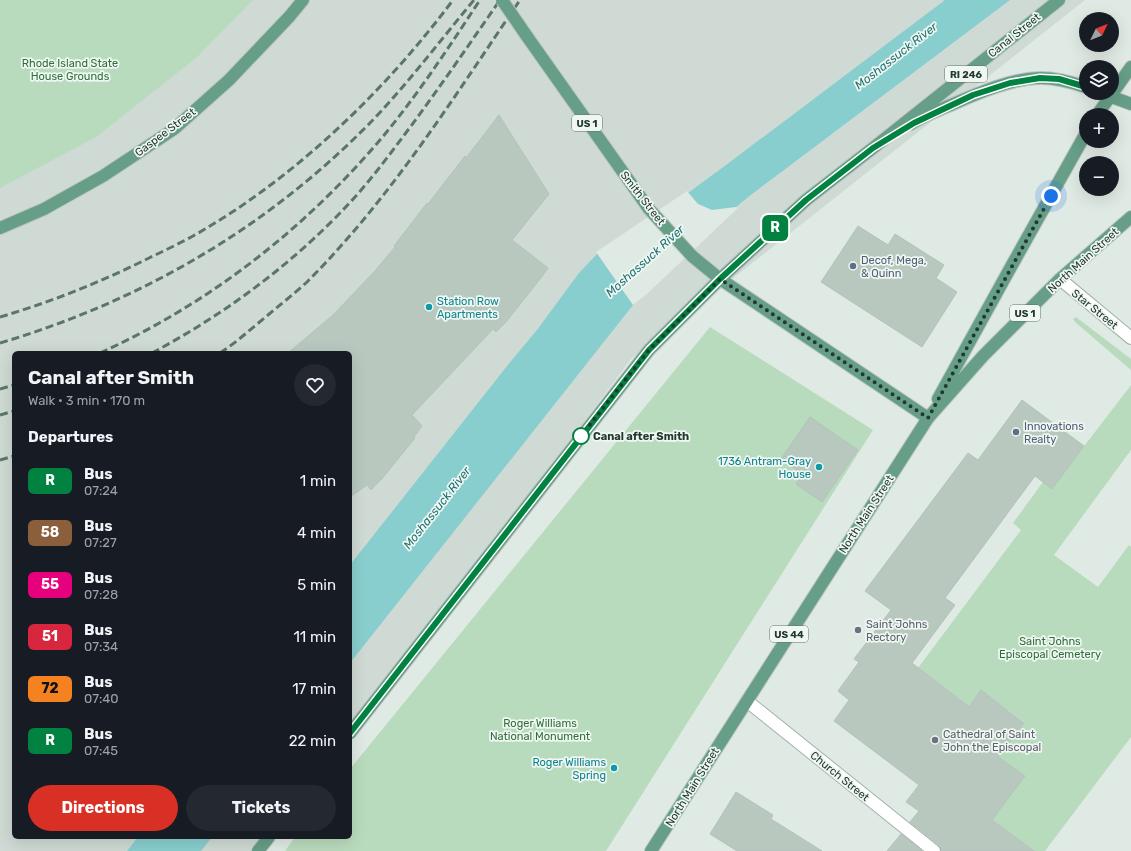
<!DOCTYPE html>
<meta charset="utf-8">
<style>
:root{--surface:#171b24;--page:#242831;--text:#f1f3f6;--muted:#9ea1a6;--accent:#d93025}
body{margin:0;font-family:Rubik,sans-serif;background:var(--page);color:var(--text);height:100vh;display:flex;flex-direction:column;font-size:15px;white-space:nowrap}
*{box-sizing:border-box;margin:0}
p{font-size:13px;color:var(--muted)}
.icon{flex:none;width:22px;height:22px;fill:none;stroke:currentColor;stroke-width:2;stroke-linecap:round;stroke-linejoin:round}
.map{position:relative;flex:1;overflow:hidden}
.details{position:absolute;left:12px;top:351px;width:340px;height:488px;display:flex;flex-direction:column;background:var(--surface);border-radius:6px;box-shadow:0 4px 16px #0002}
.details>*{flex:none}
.badge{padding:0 8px;border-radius:6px;font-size:14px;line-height:26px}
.needle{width:26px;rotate:47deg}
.tools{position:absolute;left:1079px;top:12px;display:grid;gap:8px}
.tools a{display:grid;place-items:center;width:40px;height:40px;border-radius:50%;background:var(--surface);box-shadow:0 4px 16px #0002;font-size:20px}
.you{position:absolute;width:20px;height:20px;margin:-10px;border:3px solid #fff;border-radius:50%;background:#1a73e8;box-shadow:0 0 0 6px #1a73e833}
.map>.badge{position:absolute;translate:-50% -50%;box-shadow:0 0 0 2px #fff}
h2{padding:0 16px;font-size:15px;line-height:36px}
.round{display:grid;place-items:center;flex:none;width:42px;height:42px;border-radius:21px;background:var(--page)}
.summary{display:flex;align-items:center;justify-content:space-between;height:68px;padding:0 16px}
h1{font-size:19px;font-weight:700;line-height:30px}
.primary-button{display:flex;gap:8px;margin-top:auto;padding:8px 16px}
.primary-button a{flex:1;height:46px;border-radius:24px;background:var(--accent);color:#fff;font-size:16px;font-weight:700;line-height:46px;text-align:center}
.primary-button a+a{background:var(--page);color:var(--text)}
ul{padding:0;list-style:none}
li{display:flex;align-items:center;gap:12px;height:52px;padding:0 16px}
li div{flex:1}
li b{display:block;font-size:15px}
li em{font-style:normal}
li .badge{min-width:44px;font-weight:700;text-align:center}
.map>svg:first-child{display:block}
.built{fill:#cedad3}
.green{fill:#b9dbbd}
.water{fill:#89cece}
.pier{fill:#e0eae4}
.building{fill:#b8c8bf;stroke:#b2c3ba}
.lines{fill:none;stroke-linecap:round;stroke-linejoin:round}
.minor-casing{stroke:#a3b2aa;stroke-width:14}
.major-casing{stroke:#bcc4c1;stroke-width:14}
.minor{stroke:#fff;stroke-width:12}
.major{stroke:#669e87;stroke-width:12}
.rail{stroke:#5b756a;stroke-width:3;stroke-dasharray:8 4;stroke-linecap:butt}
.major-bridge-casing{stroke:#bcc4c1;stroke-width:14;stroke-linecap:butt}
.major-bridge{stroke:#669e87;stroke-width:12}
.line-casing{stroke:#fff;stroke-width:9}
.line{stroke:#028241;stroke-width:6}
.walk{stroke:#213a2f;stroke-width:4;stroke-dasharray:0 7.2}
.service-dot{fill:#5c6f8a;stroke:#f0f7f2;stroke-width:1.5}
.culture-dot{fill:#0f9aa8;stroke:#f0f7f2;stroke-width:1.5}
.stop-dot{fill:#fff;stroke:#028241;stroke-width:2}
.worship-dot{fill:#6b7280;stroke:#f0f7f2;stroke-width:1.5}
.labels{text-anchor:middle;stroke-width:3.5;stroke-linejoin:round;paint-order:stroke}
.shield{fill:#f0f7f2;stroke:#5f736a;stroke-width:1}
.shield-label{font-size:10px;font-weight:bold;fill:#213a2f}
.street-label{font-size:11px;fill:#213a2f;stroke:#f0f7f2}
.park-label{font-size:11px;fill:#2d6f3c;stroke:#f0f7f2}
.service-label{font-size:11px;fill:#4e5e75;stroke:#f0f7f2;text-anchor:start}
.culture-label{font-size:11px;fill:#0d838f;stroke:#f0f7f2;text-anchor:end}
.stop-label{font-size:11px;font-weight:bold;fill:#213a2f;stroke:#f0f7f2;text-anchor:start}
.worship-label{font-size:11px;fill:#5b616d;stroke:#f0f7f2;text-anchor:start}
.water-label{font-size:12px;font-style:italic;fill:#1e7273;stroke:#f0f7f2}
</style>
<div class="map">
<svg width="1131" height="851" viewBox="0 0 1131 851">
<rect width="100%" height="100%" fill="#e0eae4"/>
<!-- built -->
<path class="built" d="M0 0H1085L631 359 350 734V353H14V837H273L263 851H0Z"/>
<!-- green -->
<g class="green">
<path d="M0 0H253L196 58 96 137 0 188Z"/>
<path d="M1076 317 1131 359V370L1075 322 1073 319Z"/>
<path d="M710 327 873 430 606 851H285L295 837H350V769Z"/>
<path d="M1131 385V450L1054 555 1098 587 1129 545 1131 547V737L1045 851H1034L992 820 1024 776 998 757 1024 722 981 690 969 707 918 668 1021 530 1013 523 1043 482 1052 488Z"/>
</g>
<!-- water -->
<g class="water">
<path d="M945 0H1010L752 194 736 207 633 305 350 663V565L511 361 537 330 579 273 597 254 688 193 726 165Z"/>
<path d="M138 837H212L201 851H127Z"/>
</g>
<!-- pier -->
<path class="pier" d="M687 191 698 204 712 210 736 207 738 208 648 293 633 305 596 252Z"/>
<!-- building -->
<g class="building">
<path d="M499 115 549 194 512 240 548 268 540 279 506 322 496 332 493 329 412 415 422 426 414 437 415 438 381 480H380L371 490 367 485 350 497V353H288L333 315 374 272 395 247 394 246 427 203 428 204 465 156 466 158Z"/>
<path d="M858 226 888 245 895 234 944 265 936 278 957 292 922 347 821 282Z"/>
<path d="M1022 400 1084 446 1052 489 1035 476 945 598 955 605 912 663 969 707 981 690 1024 723 998 757 1025 776 992 820 1034 851H941L939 845 910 822 919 811 906 802 919 785 834 721 849 700 838 691 859 662 854 659 891 610 865 591 968 453 978 460Z"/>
<path d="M810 417 858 450 822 502 796 484 803 474 781 459Z"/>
<path d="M736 792 773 815 771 819 822 851H737L710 834Z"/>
<path d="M901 834 922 851H887Z"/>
</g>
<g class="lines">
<defs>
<g id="minor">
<path d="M1060 279 1131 338"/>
<path d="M747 701 934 851"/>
</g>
<g id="major">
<path d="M526 35 649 209 692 256 720 279 928 418"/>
<path d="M1101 93 1131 104"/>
<path d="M1097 115 1131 67"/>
<path d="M911 124C924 116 939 110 953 104 978 93 1013 78 1041 78 1057 78 1071 82 1086 87"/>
<path d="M0 228 44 209 103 176 174 129 229 80 289 17 303 0"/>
<path d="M938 399 1012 265 1086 133"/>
<path d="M350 733 649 350 720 279 806 200 873 148 1059 0"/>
<path d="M258 851 269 837"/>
<path d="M651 851 928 418 983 356 1060 279 1131 217"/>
</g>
</defs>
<!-- minor casing -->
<use href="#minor" class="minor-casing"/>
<!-- major casing -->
<use href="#major" class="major-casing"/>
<!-- minor -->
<use href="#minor" class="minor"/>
<!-- major -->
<use href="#major" class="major"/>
<!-- rail -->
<g class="rail">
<path d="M0 317C51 302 101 282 149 258 170 248 191 238 210 226 303 170 388 87 453 0"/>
<path d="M0 343C141 301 265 229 368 125 406 86 439 42 474 0"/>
<path d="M100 353C206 305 297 235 374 147 413 102 447 50 480 0"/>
<path d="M152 353C227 313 298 260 355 197 372 178 387 158 402 138 436 93 468 46 500 0"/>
<path d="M220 353C237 342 252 328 268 315 281 304 294 294 307 282 391 198 454 97 520 0"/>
<path d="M0 389 14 385"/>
<path d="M0 415 14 411"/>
<path d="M0 460 14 456"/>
</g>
<defs>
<path id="major-bridge" d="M502 0 526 35"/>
</defs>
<!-- major-bridge casing -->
<use href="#major-bridge" class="major-bridge-casing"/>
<!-- major-bridge -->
<use href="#major-bridge" class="major-bridge"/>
</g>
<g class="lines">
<defs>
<path id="line" d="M350 733 649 350 720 279 806 200 873 148 914 123 973 95 1010 83 1040 78 1059 79 1086 87"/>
</defs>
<!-- line casing -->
<use href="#line" class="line-casing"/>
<!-- line -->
<use href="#line" class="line"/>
<!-- walk -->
<path class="walk" d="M581 436 649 350 720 279 928 418 1051 196"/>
</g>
<!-- markers -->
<g class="service-dot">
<circle cx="853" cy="266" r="4"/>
<circle cx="1016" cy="432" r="4"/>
</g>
<g class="culture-dot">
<circle cx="429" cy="307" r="4"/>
<circle cx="819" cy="467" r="4"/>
<circle cx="614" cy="768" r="4"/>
</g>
<circle class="stop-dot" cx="581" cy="436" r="8"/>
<g class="worship-dot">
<circle cx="858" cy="630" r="4"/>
<circle cx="935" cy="740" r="4"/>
</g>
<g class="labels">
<!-- shield labels -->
<g class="shield">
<rect x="945" y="66" width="42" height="16" rx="3"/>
<rect x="572" y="115" width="30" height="16" rx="3"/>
<rect x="1010" y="305" width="30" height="16" rx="3"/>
<rect x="770" y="626" width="38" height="16" rx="3"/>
</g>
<g class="shield-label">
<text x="966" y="78">RI 246</text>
<text x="587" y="127">US 1</text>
<text x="1025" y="317">US 1</text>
<text x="789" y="638">US 44</text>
</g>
<!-- street labels -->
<g class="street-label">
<text transform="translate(1014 35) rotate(-39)" y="4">Canal Street</text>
<text transform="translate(165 132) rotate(-37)" y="4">Gaspee Street</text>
<text transform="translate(643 198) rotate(52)" y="4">Smith Street</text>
<text transform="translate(1083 260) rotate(-42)" y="4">North Main Street</text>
<text transform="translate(1095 309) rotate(39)" y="4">Star Street</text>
<text transform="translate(866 514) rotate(-57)" y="4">North Main Street</text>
<text transform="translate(840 776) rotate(39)" y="4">Church Street</text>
<text transform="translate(692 787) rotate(-58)" y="4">North Main Street</text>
</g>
<!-- park labels -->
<g class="park-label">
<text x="70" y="67">Rhode Island State<tspan x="70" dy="13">House Grounds</tspan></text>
<text x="1050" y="645">Saint Johns<tspan x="1050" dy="13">Episcopal Cemetery</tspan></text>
<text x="540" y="727">Roger Williams<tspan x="540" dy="13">National Monument</tspan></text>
</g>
<!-- service labels -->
<g class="service-label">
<text x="861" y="264">Decof, Mega,<tspan x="861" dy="13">&amp; Quinn</tspan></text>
<text x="1024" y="430">Innovations<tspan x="1024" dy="13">Realty</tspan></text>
</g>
<!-- culture labels -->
<g class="culture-label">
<text x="437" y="305" text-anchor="start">Station Row<tspan x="437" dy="13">Apartments</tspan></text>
<text x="811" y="465">1736 Antram-Gray<tspan x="811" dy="13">House</tspan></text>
<text x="606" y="766">Roger Williams<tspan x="606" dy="13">Spring</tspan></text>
</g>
<!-- stop labels -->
<g class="stop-label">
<text x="593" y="440">Canal after Smith</text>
</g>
<!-- worship labels -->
<g class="worship-label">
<text x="866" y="628">Saint Johns<tspan x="866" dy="13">Rectory</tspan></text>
<text x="943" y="738">Cathedral of Saint<tspan x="943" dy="13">John the Episcopal</tspan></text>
</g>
<!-- water labels -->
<g class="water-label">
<text transform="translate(896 56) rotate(-38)" y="4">Moshassuck River</text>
<text transform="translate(645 261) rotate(-42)" y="4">Moshassuck River</text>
<text transform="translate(437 508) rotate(-52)" y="4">Moshassuck River</text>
</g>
</g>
</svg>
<div class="tools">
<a><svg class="needle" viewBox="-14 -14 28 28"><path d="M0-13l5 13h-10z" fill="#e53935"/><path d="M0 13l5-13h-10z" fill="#9ea1a6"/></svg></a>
<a><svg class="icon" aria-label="layers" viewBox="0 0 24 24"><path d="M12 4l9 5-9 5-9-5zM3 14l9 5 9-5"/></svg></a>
<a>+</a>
<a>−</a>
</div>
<div class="you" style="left:1051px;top:196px"></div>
<b class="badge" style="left:775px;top:228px;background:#028241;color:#fff">R</b>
<section class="details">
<div class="summary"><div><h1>Canal after Smith</h1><p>Walk · 3 min · 170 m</p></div><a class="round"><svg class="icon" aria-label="heart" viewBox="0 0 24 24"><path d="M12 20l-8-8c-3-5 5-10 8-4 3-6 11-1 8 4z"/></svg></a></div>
<h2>Departures</h2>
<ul>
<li><span class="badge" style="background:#028241;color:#fff">R</span><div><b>Bus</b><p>07:24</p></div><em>1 min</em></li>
<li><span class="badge" style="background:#8b5e3c;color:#fff">58</span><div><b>Bus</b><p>07:27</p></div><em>4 min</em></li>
<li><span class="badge" style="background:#e6007e;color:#fff">55</span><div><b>Bus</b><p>07:28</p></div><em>5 min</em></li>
<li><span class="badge" style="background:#d7263d;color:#fff">51</span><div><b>Bus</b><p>07:34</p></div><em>11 min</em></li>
<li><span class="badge" style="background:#f58220;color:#111">72</span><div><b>Bus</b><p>07:40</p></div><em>17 min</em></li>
<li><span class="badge" style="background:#028241;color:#fff">R</span><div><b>Bus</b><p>07:45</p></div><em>22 min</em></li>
</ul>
<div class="primary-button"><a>Directions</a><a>Tickets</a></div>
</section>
</div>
